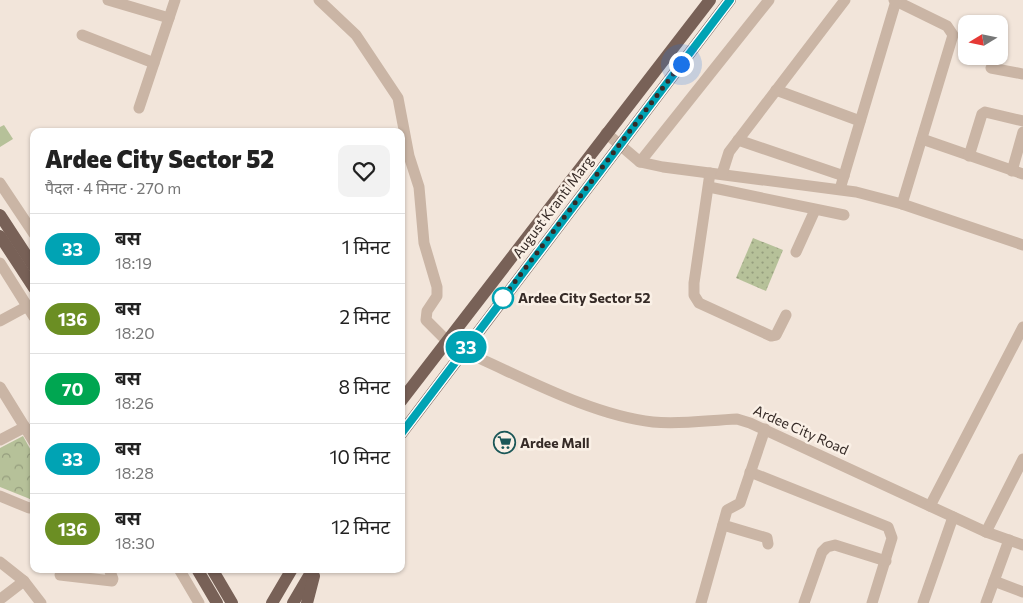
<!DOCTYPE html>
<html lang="hi">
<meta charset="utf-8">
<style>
:root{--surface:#fff;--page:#f2f2f2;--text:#222;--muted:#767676;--line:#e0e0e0}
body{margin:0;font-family:Commissioner,"Noto Sans Devanagari",sans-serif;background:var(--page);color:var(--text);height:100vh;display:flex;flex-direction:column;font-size:19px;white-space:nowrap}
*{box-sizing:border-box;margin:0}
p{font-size:16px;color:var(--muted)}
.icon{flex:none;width:28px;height:28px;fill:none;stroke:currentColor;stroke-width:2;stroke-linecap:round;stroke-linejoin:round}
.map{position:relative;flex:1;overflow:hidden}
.sheet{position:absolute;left:30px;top:128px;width:375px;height:445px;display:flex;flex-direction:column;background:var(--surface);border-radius:10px;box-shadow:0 1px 4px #0004}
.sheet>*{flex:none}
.badge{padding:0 10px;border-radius:16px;font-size:18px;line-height:32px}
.needle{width:32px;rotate:260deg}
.tools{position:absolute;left:958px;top:15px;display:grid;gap:10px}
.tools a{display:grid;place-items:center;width:50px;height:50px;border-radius:10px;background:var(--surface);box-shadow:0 1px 4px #0004;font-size:25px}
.you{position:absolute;width:25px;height:25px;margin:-12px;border:4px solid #fff;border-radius:50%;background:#1a73e8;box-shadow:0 0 0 8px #1a73e833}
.map>.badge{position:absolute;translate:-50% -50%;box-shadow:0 0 0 2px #fff}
.round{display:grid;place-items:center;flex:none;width:52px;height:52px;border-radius:10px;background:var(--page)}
.headline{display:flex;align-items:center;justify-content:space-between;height:85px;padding:0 15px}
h1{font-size:24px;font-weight:800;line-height:38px}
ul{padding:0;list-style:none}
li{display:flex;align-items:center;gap:15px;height:70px;padding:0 15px;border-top:1px solid var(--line)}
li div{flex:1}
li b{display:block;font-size:19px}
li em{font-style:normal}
li .badge{min-width:55px;font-weight:700;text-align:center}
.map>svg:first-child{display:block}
.grass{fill:url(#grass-dots)}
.park{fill:url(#park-crowns)}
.garden{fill:#b6c199}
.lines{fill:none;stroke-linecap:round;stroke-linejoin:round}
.minor{stroke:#cab5a5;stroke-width:11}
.major{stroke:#786157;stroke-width:12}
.line-casing{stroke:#fff;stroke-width:11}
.line{stroke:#00a3b4;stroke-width:8}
.walk{stroke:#362b27;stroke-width:5;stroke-dasharray:0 9}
.stop-dot{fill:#fff;stroke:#00a3b4;stroke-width:2.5}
.labels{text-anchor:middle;stroke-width:5;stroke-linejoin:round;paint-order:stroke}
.street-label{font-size:14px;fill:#362b27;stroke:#faf0e6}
.stop-label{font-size:14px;font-weight:bold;fill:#362b27;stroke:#faf0e6;text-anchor:start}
.poi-label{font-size:14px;font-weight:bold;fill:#362b27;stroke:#faf0e6;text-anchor:start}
</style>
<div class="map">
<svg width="1023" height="603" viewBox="0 0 1023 603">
<defs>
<pattern id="grass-dots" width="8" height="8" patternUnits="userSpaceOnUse" patternTransform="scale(1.25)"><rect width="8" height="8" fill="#b6c199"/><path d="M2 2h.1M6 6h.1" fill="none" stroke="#959d7d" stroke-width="1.8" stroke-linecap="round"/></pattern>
<pattern id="park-crowns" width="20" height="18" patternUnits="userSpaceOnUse" patternTransform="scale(1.25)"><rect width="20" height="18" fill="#b6c199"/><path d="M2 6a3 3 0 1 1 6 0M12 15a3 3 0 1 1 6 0" fill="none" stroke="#959d7d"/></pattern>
</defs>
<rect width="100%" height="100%" fill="#f2e5da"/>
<!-- grass -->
<path class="grass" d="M753 238 783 250 766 291 736 278Z"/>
<!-- park -->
<path class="park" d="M23 436 34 456V495L30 499 0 487V448Z"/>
<!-- garden -->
<path class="garden" d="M4 125 13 139 0 147V127Z"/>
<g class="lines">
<!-- minor -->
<g class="minor">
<path d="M108 0 169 18"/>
<path d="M319 0 356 35 398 98 409 156 419 187 424 243 437 287V296L427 311 426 320 447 341 463 351C521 376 590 415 653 422 680 425 710 420 737 419L750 423 986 532 1023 545"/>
<path d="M894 0 947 26 953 35 902 204"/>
<path d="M82 35 154 63"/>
<path d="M991 68 1023 74"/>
<path d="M776 90 860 121"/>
<path d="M139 108 175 0"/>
<path d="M606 133 640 162 663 167 856 192 902 204 1023 245"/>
<path d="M922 139 1023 174"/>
<path d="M738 140 844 176"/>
<path d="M969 156 982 114 985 112 1023 121"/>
<path d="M640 162 769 0"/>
<path d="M1012 171 1023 132"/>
<path d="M710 173 694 283V295L699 303 771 336 776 335 786 315"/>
<path d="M722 174 729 152 845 0"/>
<path d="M0 183 34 234"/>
<path d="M709 187 844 215"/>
<path d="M840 189 896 1"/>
<path d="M796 252 815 210"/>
<path d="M0 263 34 317"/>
<path d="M0 321 24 308"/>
<path d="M0 387 34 442"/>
<path d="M0 440 25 427"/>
<path d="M750 472 888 527 892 538 872 603"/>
<path d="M0 496 29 508 34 507"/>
<path d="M930 506 1023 327"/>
<path d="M723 525 767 538 768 544"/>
<path d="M986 532 1023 459"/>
<path d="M0 562 24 581 41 603"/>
<path d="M179 569 199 603"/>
<path d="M60 575 112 581 113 579 109 569"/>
<path d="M994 581 1023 592"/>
<path d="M2 598 24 581"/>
<path d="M701 603 727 510 740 503 765 429"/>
<path d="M804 603 822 552 827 547 835 545 886 561"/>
<path d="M923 603 953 517"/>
<path d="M986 603 1009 540"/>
</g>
<!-- major -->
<g class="major">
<path d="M0 215 34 267"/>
<path d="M0 236 34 288"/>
<path d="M401 401 710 0"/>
<path d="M401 434 730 0"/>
<path d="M197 569 217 603"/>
<path d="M212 569 232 603"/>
<path d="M272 603 292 569"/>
<path d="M293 603 313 569"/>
<path d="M307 603 314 576"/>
</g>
</g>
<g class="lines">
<defs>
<path id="line" d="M401 434 730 0"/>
</defs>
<!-- line casing -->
<use href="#line" class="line-casing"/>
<!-- line -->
<use href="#line" class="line"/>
<!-- walk -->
<path class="walk" d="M503 298 498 304 681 64"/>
</g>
<!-- icons -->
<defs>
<symbol id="supermarket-ring" viewBox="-11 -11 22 22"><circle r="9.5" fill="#faf0e6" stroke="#1b5758" stroke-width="1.5"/><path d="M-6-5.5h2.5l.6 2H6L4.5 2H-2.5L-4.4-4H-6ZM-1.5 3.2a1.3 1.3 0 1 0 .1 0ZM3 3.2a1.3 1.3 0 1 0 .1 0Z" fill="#1b5758"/></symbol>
</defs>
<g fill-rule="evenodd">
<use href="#supermarket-ring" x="492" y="430" width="25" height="25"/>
</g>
<!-- markers -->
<circle class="stop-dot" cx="503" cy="298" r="10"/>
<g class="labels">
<!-- street labels -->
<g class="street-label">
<text transform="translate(553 207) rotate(-53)" y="5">August Kranti Marg</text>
<text transform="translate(801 430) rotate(24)" y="5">Ardee City Road</text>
</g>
<!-- stop labels -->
<g class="stop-label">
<text x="518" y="303">Ardee City Sector 52</text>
</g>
<!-- poi labels -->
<g class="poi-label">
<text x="520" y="448">Ardee Mall</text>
</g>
</g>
</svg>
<div class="tools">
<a><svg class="needle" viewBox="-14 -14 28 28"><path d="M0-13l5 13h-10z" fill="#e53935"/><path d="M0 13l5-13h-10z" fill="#767676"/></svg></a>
</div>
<div class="you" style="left:681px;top:64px"></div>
<b class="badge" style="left:466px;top:347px;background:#00a3b4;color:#fff">33</b>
<section class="sheet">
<div class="headline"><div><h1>Ardee City Sector 52</h1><p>पैदल · 4 मिनट · 270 m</p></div><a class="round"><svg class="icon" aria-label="heart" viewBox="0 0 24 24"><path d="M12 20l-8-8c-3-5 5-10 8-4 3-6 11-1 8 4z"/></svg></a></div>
<ul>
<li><span class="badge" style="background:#00a3b4;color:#fff">33</span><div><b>बस</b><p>18:19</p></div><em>1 मिनट</em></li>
<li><span class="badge" style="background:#6b8e23;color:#fff">136</span><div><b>बस</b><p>18:20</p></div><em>2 मिनट</em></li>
<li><span class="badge" style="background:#00a651;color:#fff">70</span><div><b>बस</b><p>18:26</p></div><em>8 मिनट</em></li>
<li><span class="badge" style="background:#00a3b4;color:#fff">33</span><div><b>बस</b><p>18:28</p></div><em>10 मिनट</em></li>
<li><span class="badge" style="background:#6b8e23;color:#fff">136</span><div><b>बस</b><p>18:30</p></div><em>12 मिनट</em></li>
</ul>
</section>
</div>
